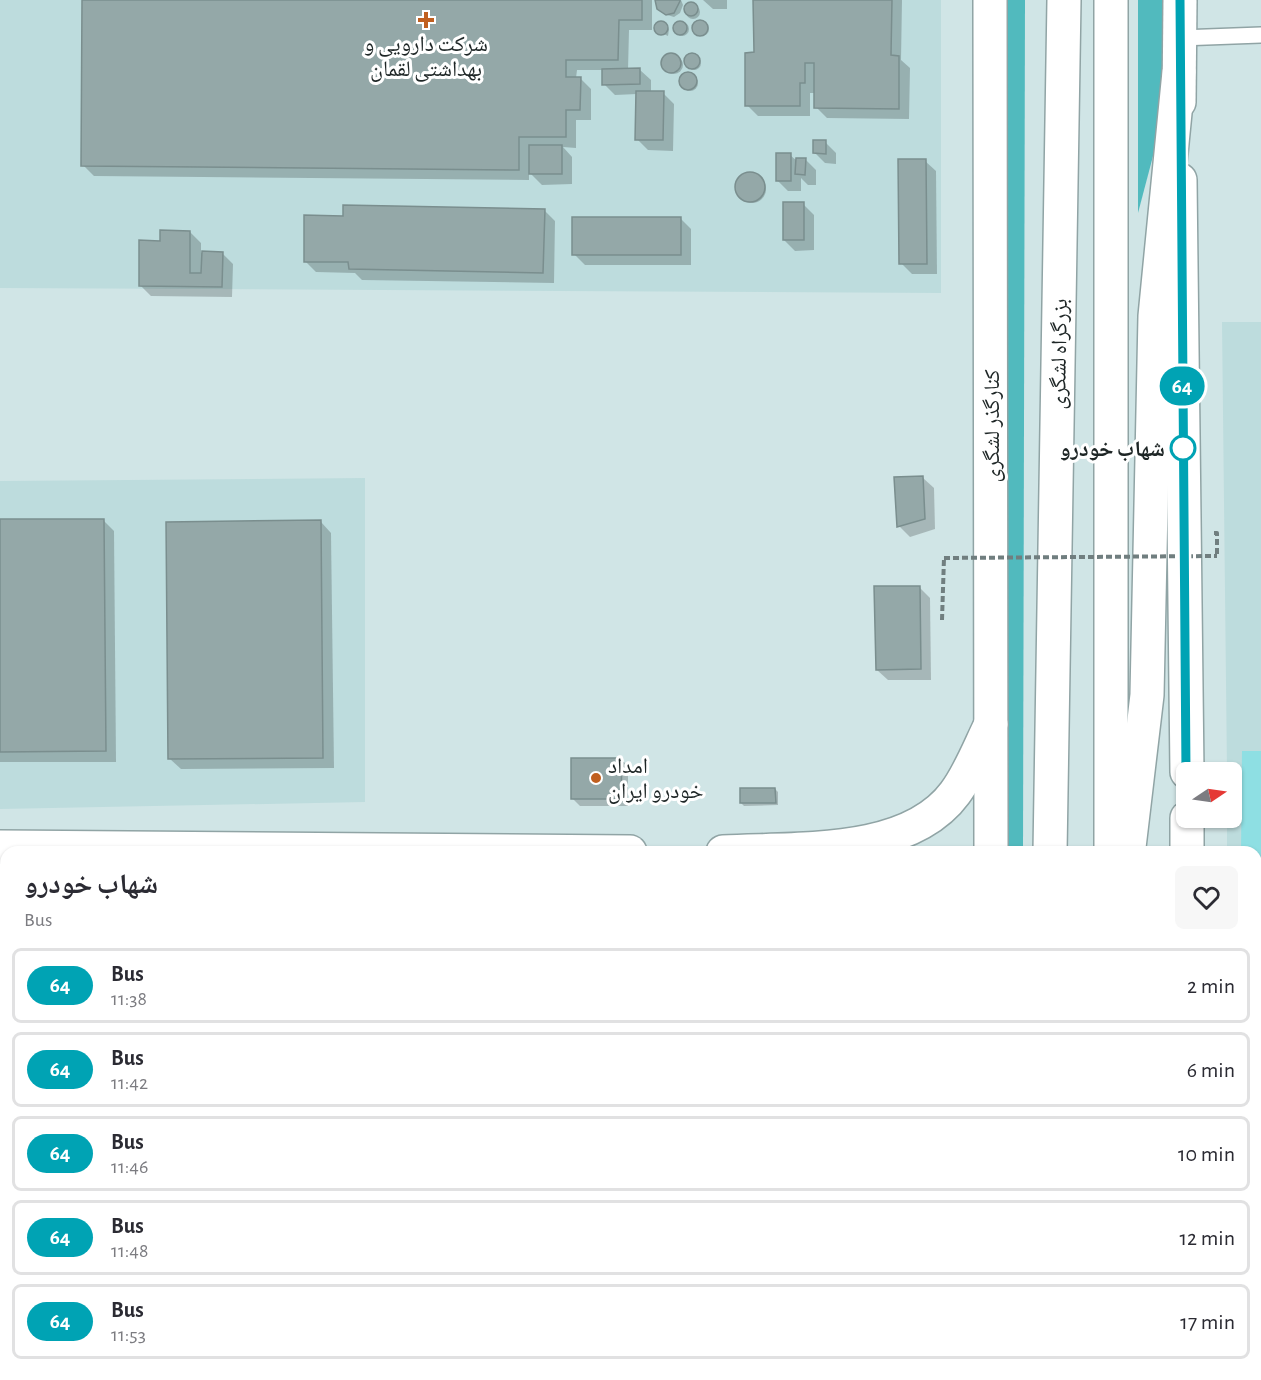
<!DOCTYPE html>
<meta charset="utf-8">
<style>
:root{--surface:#fff;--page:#f7f7f7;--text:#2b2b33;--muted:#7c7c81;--line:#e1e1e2}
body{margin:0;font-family:"Alegreya Sans","Noto Naskh Arabic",sans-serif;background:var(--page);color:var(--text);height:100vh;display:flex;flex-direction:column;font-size:22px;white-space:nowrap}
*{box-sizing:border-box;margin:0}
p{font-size:20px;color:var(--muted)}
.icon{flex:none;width:33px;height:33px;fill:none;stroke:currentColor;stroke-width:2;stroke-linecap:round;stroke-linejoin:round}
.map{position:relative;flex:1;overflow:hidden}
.sheet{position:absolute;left:0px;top:846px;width:1262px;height:534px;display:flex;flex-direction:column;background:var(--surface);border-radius:18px 18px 0 0;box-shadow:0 2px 4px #0004}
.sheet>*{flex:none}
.badge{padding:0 12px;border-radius:20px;font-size:21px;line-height:39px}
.needle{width:39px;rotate:77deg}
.fabs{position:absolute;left:1176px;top:762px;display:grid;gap:12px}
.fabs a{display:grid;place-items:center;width:66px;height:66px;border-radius:9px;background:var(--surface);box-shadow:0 2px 4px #0004;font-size:30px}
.map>.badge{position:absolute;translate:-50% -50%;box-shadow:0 0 0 3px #fff}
.round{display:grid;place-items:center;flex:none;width:63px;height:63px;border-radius:9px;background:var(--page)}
.head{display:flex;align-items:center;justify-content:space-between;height:102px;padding:0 24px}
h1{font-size:28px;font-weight:700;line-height:45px}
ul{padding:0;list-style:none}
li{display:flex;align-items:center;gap:18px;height:75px;margin:0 12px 9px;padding:0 12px;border:3px solid var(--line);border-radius:9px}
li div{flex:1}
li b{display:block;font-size:22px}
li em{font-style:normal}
li .badge{min-width:66px;font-weight:700;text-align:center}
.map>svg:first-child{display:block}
.built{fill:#bddcdd}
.green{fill:#8edfe3}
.forest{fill:#51babe}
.shadow{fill:#0003}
.building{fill:#94a8a8;stroke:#7a8e8e;stroke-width:1.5}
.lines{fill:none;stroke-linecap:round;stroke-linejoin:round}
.lane-casing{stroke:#90a4a5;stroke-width:18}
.street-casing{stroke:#90a4a5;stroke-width:32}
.secondary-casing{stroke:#90a4a5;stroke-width:36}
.primary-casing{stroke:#90a4a5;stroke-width:36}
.highway-casing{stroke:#90a4a5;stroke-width:36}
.path{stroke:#707e7f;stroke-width:4;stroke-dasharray:6 3;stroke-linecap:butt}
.lane{stroke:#fff;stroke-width:15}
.street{stroke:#fff;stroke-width:28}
.secondary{stroke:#fff;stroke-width:33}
.primary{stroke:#fff;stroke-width:33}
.highway{stroke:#fff;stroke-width:33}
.path-bridge{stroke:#707e7f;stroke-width:4;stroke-dasharray:6 3;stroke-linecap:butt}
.line-casing{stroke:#fff;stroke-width:14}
.line{stroke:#00a3b4;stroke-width:9}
.poi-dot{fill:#c05f1f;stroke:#fff;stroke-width:2}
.stop-dot{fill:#fff;stroke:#00a3b4;stroke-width:3}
.labels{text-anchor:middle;stroke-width:6;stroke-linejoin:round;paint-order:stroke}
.poi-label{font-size:22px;fill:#1e2626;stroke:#fff}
.street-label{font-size:22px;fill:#1e2626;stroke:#fff}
.stop-label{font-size:22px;font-weight:bold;fill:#1e2626;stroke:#fff;text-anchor:end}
</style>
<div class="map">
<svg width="1261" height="1380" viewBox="0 0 1261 1380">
<rect width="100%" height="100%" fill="#d0e5e6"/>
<!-- built -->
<g class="built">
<path d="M0 0H941V293L0 288Z"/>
<path d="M1222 322H1261V1077H1256V852H1227V818H1232V772H1227Z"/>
<path d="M365 478V802L0 809V481Z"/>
<rect x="0" y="976" width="6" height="342"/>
<path d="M0 1325H6V1374H941V1380H0Z"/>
</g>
<!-- green -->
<path class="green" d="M1242 751H1261V989H1256V852H1241Z"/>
<!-- forest -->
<g class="forest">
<path d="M996 0H1025L1023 852H998Z"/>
<path d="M1138 0H1162V122L1138 213Z"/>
</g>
<!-- shadow -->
<g class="shadow">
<path d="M84 0H652V30H629L628 70H640L651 80V92L663 93 674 104 673 151 648 150 637 139V94L615 95 604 84 603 70H577L576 78H580L591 89V120H576V148L563 147 572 157V184L542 185 529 172V180L94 176 83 165Z"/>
<path d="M657 0H681L683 5 680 13 674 17 664 14Z"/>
<path d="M703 0H727V9H713Z"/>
<path d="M755 0H902L901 60 910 68 909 119 827 118 816 107V93H810V116H758L747 105 755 54Z"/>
<circle cx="693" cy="12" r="7"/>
<circle cx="702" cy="29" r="7"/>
<circle cx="682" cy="29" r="7"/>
<path d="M660 23 669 29 668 36 657 31Z"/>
<circle cx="674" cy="65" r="9"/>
<circle cx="694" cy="63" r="7"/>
<circle cx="690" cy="83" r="8"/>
<path d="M825 142 836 153V164L825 163 814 152Z"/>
<path d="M790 155 797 161 805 159 816 170V185H808L801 178V191H788L777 180Z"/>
<path d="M925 161 936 171 937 274H912L901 263Z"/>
<circle cx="752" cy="189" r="14"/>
<path d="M803 204 814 215V250L795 251 784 240Z"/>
<path d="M544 210 555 221 554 283 362 280 355 273 316 272 305 261Z"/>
<path d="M680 218 691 229V265H585L574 254Z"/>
<path d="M190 232 201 243V253H222L233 264 232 297 151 296 140 285 162 242Z"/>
<path d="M923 478 934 488 935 529 910 537 899 526Z"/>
<path d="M103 520 114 531 116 762H0V521Z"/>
<path d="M321 522 331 533 334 768 181 769 170 759Z"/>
<path d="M919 587 930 598 931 680H888L877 670Z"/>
<path d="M621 759 628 766V806H580L572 798Z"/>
<path d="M775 789 778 792V805L744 806 741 803Z"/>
<rect x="1256" y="1165" width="5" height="82"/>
<rect x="0" y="1179" width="6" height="136"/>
<rect x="790" y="1374" width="117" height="6"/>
</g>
<!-- building -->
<g class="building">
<path d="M82 0H642V20H619L618 60H566V77H581L580 110H566V137H519V170L81 166Z"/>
<path d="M655 0H680V1L674 13 666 15 657 9Z"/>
<path d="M753 0H892L891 55 899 56V109L814 108V63H805V83H800V106H745V53L754 52Z"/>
<circle cx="691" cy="9" r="7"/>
<circle cx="700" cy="28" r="8"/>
<circle cx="680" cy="28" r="7"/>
<circle cx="661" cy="28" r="7"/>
<circle cx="671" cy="63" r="10"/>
<circle cx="692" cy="61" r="8"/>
<path d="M640 68V84L602 85V69Z"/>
<circle cx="688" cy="81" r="9"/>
<path d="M636 91H664L663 140H635Z"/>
<path d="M813 140H826V154L813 153Z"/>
<rect x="529" y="145" width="33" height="29"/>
<rect x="776" y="153" width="15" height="28"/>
<path d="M796 158H806L805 175 795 174Z"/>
<path d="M898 159H926L927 264H899Z"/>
<circle cx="750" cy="187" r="15"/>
<rect x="783" y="202" width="21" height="38"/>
<path d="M343 205 545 209 543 273 349 269 348 262H304V215L343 216Z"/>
<rect x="572" y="217" width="109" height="38"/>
<path d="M160 230 190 231V273H201L202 251 223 252 222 287 139 286V240L160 241Z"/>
<path d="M923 476 925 519 897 527 894 477Z"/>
<path d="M0 519H104L106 751 0 752Z"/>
<path d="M321 520 323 758 168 759 166 522Z"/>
<path d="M874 586H920L921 669 876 670Z"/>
<path d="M571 758H622L621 799H571Z"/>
<path d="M740 788H775L776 803H740Z"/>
<path d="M1261 1163V1236H1256V1164Z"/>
<rect x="0" y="1178" width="6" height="127"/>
<rect x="789" y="1374" width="108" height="6"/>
</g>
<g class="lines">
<defs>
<g id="lane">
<path d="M1180 38 1261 35"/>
<path d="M1256 1021H1261"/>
<path d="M1256 1255H1261"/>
</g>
<path id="street" d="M0 953H6"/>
<g id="secondary">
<path d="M0 847 630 852"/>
<path d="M723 852C795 848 908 857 955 793 970 773 980 746 991 724"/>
<path d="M0 902H6"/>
</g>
<g id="primary">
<path d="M990 0 991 852"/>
<path d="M1179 102 1180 0"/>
<path d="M1180 180 1187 772"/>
<path d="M1187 818V852"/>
<path d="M992 1374V1380"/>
<path d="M1189 1380V1374"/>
</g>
<g id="highway">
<path d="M1111 0V852"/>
<path d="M1129 847 1147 695 1155 316 1179 72"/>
<path d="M1050 852 1064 0"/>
<path d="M1052 1374V1380"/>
<path d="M1018 1380V1374"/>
<path d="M1111 1380V1374"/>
</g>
</defs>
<!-- lane casing -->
<use href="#lane" class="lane-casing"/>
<!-- street casing -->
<use href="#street" class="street-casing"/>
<!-- secondary casing -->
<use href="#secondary" class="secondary-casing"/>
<!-- primary casing -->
<use href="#primary" class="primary-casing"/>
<!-- highway casing -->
<use href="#highway" class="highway-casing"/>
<!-- path -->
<g class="path">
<path d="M1214 533H1217V556"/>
<path d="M942 620 944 558"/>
</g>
<!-- lane -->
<use href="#lane" class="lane"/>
<!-- street -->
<use href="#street" class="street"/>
<!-- secondary -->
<use href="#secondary" class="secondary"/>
<!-- primary -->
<use href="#primary" class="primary"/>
<!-- highway -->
<use href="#highway" class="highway"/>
<!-- path-bridge -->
<path class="path-bridge" d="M944 558 1217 556"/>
</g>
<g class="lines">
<defs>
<path id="line" d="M1180 0 1186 772"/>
</defs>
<!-- line casing -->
<use href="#line" class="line-casing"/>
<!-- line -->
<use href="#line" class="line"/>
</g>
<!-- markers -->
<g class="poi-dot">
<path d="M423 11h6v6h6v6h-6v6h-6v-6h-6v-6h6z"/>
<circle cx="596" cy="778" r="6"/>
</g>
<circle class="stop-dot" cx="1183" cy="448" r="12"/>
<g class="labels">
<!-- poi labels -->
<g class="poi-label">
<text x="426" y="51">شرکت دارویی و<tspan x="426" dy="25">بهداشتی لقمان</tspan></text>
<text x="608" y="773" text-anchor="start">امداد<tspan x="608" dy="25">خودرو ایران</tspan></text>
</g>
<!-- street labels -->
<g class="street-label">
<text transform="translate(1058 354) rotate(-89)" y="8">بزرگراه لشگری</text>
<text transform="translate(991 426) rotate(-90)" y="8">کنارگذر لشگری</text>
</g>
<!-- stop labels -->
<g class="stop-label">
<text x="1165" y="456">شهاب خودرو</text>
</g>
</g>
</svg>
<div class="fabs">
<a><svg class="needle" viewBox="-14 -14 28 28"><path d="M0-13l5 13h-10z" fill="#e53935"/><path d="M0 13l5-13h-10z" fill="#7c7c81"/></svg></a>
</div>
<b class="badge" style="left:1182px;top:386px;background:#00a3b4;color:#fff">64</b>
<section class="sheet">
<div class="head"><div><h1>شهاب خودرو</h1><p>Bus</p></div><a class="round"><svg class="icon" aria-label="heart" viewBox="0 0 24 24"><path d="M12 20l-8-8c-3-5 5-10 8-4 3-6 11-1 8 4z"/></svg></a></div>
<ul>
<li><span class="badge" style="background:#00a3b4;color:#fff">64</span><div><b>Bus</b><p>11:38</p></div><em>2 min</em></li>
<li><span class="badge" style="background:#00a3b4;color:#fff">64</span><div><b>Bus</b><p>11:42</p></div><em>6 min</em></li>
<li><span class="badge" style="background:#00a3b4;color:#fff">64</span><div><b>Bus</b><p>11:46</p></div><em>10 min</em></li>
<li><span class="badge" style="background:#00a3b4;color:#fff">64</span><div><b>Bus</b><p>11:48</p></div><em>12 min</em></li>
<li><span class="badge" style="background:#00a3b4;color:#fff">64</span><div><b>Bus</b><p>11:53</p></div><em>17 min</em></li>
</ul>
</section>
</div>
